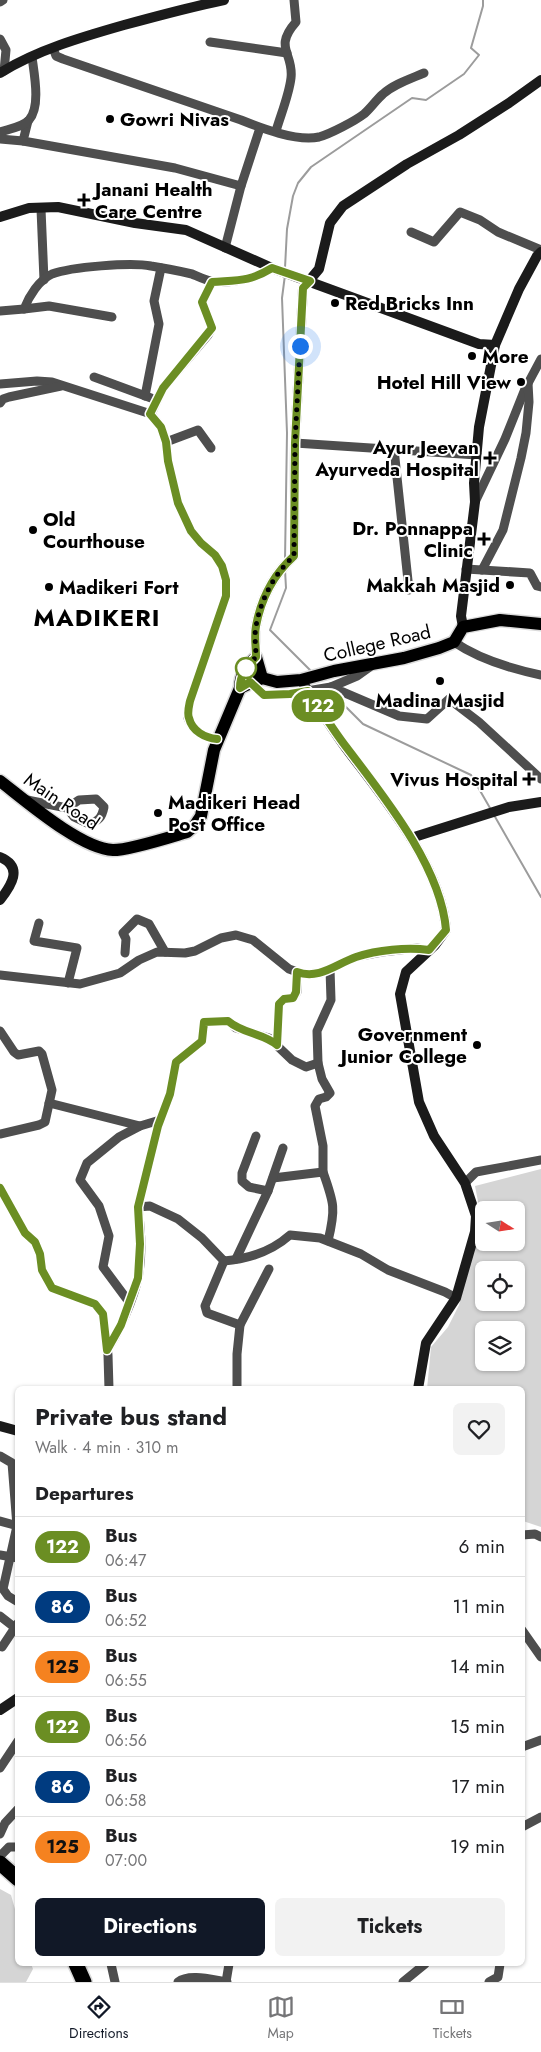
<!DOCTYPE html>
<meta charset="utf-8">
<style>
:root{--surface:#fff;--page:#f2f2f2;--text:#202124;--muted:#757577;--line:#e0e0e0;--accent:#111827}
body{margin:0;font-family:Jost,sans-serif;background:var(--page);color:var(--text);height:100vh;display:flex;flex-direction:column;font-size:19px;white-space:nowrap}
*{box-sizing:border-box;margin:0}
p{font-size:16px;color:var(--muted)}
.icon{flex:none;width:28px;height:28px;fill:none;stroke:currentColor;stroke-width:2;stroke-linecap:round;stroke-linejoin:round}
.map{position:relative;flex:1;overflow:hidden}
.side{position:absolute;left:15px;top:1386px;width:510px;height:580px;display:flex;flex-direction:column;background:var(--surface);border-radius:8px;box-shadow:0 1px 4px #0004}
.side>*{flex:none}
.badge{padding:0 10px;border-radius:16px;font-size:18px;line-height:32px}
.needle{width:32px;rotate:102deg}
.buttons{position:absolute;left:475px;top:1201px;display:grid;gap:10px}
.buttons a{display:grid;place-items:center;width:50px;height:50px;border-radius:8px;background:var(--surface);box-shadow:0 1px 4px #0004;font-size:25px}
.you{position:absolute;width:25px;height:25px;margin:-12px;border:4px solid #fff;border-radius:50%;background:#1a73e8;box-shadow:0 0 0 8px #1a73e833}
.map>.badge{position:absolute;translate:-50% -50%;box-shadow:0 0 0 2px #fff}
h2{padding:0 20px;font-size:19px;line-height:45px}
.round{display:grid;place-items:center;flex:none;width:52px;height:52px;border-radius:8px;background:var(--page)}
.summary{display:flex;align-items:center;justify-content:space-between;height:85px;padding:0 20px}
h1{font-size:24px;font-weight:700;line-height:38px}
.primary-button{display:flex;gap:10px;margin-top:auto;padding:10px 20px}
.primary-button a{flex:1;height:58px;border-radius:8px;background:var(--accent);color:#fff;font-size:20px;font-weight:700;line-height:58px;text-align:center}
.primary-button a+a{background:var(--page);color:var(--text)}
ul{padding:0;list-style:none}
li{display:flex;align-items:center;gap:15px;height:60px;padding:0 20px;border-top:1px solid var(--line)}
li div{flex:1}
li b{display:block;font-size:19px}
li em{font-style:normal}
li .badge{min-width:55px;font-weight:700;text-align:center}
.menu{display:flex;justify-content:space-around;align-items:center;height:70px;border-top:1px solid var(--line);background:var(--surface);font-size:14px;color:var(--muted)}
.menu a{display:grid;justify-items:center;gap:2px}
.menu .active{color:var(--accent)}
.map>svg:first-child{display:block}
.green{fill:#d5d5d5;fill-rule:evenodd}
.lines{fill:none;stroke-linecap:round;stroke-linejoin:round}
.stream{stroke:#9c9c9c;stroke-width:2}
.primary-casing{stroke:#dbdbdb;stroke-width:15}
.highway-casing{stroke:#dbdbdb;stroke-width:18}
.street{stroke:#4e4e4e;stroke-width:9}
.secondary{stroke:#1b1b1b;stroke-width:10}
.primary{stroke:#000;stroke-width:12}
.highway{stroke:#000;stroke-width:15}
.line-casing{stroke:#fff;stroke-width:11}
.line{stroke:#6b8e23;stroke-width:8}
.walk{stroke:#000;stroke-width:5;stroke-dasharray:0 9}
.poi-dot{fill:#000;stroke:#fff;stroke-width:2}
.stop-dot{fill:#fff;stroke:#6b8e23;stroke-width:2.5}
.labels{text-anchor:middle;stroke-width:4;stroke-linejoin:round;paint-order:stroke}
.poi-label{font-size:19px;font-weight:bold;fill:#000;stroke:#fff;text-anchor:start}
.street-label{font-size:19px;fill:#000;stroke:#fff}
.district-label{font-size:24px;font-weight:bold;letter-spacing:1px;fill:#000;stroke:#fff}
</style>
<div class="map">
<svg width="541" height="1982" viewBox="0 0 541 1982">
<rect width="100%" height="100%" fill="#fff"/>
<!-- green -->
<g class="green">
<path d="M541 1169V1527L523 1521 522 1389H427L431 1347 448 1327 459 1305 481 1217 475 1186ZM484 1210H516V1242H484ZM484 1270H516V1302H484ZM484 1330H516V1362H484Z"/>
<path d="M0 1889 11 1895 17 1916 18 1964H31L33 1969 26 1982H0Z"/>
</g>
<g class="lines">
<!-- stream -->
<g class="stream">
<path d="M285 268 287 229 293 196 298 183 311 167 412 98 426 100 464 74 479 55 471 48 483 6V0"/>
<path d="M285 275 282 298 287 433 285 560"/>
<path d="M285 570 286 588 270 630 311 671"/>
<path d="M330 691 363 724 471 775 490 808"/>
<path d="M494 815 541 897"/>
</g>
<defs>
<g id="primary">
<path d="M256 657 262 678 240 688C240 674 247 666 256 657Z"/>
<path d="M262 678 277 682 301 680 334 671 404 658 439 648 454 642 463 627 500 620 541 624"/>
<path d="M0 781C26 801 81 849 113 850 130 850 170 837 187 832L195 825 201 816 214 750 240 688"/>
</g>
<g id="highway">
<path d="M0 1863 18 1879"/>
<path d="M76 1964 84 1982"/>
</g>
</defs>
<!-- primary casing -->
<use href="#primary" class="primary-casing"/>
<!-- highway casing -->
<use href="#highway" class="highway-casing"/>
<!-- street -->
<g class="street">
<path d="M0 2 3 0"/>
<path d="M0 39 6 50 4 71"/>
<path d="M210 42 287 53"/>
<path d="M53 48 56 56 63 59 241 120C261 128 297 142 319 137 330 134 355 121 364 114 371 108 376 100 383 94 394 84 410 79 424 73"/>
<path d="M28 121 23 141 175 168 241 186"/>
<path d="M276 131C281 114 289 95 291 78 294 53 273 48 296 22L294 0"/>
<path d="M0 132C9 129 23 127 29 120 41 107 34 73 32 57"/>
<path d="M0 139 23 141"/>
<path d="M41 209 44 280"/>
<path d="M411 232 434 242 460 212 480 220 498 232 541 250"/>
<path d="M225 248 241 186 260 128"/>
<path d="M24 309 49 306 112 317"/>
<path d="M0 311 24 309C29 296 39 280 52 274 71 267 131 262 151 266 165 268 179 271 192 274 199 277 207 281 214 282 236 283 254 279 272 268"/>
<path d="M94 377 151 398"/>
<path d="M0 384 37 381 52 382 151 414 161 427 166 442 168 461 178 503 191 531 201 543 215 555 222 566 226 579V596L190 701C189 706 187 713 188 718 192 731 205 738 217 739"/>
<path d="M145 396 159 324 154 301 161 268"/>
<path d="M0 403 3 399 9 397 61 386"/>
<path d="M151 414 163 388 208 335 212 328 202 302 212 282"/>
<path d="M166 442 198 430 211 448"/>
<path d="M295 443 477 455"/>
<path d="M394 449 409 590"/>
<path d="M475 502 505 439 525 389 541 359"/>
<path d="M466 569 530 573 537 586 541 587"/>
<path d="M482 570 503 530 521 458 526 433 529 402 528 383"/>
<path d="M454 642C479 659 512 669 541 675"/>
<path d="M371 666 357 676 331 687 399 716 427 719 449 699 479 722 541 779"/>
<path d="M250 682 265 695 289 694 331 687"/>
<path d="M27 800 67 808 79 800 96 799 104 807C102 817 99 821 89 824L74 817 67 808"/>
<path d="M39 923 34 941 77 948 68 983"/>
<path d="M125 953 126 939 123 933 137 919 149 924 165 952"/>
<path d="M0 975 80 984 120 973 139 960 157 952 185 953 195 951 221 938 236 935 253 940 289 969 303 974 321 973 355 957 382 952 417 948 429 950"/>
<path d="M0 1031 14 1052 18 1055 39 1051 42 1054 52 1090 45 1122 39 1125 0 1134"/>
<path d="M277 1045 279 1004 284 999 293 998 297 992V972"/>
<path d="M49 1103 140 1126"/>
<path d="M256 1136 242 1173V1181L249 1187 268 1191"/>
<path d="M323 1172C334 1203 336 1208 328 1241"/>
<path d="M273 1178 323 1172V1146L315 1106 319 1099 326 1097 330 1093 322 1079 318 1063 317 1031 331 1000 330 969"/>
<path d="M465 1183 476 1172 541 1160"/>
<path d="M0 1188 25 1233 35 1242 40 1254 42 1270 52 1288 95 1304 103 1314 108 1355 109 1389"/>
<path d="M138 1207 158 1126 170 1094 176 1062 202 1041 204 1022 228 1021 236 1028 269 1038 292 1060 306 1067 318 1063"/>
<path d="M236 1259 268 1191 283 1148"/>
<path d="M224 1261 205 1306 207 1313 240 1325"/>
<path d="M129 1302 103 1267 109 1236 99 1206 80 1180 87 1163 119 1137 140 1126 160 1120"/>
<path d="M107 1350C119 1334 134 1297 138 1278 143 1255 141 1230 138 1207L150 1206 178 1219 202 1238 224 1261C248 1259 272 1251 290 1235L320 1238 361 1254 388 1270 445 1292 456 1298"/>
<path d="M237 1389V1354L240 1325 269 1269"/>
<path d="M0 1456 12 1463 17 1526 3 1589 8 1596 18 1602"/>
<path d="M0 1521 18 1526"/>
<path d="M522 1535 535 1534 541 1537"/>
<path d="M0 1555 18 1558"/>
<path d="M0 1616 14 1627"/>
<path d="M522 1630 541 1657"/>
<path d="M2 1647 18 1623"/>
<path d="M522 1747 541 1740"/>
<path d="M0 1768 18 1741"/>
<path d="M522 1827 541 1817"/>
<path d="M0 1834 5 1823 18 1809"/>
<path d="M0 1856 9 1847H18"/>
<path d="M111 1964 115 1982"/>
<path d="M178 1982C189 1973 213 1980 227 1982"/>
<path d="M226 1982 229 1964"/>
<path d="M403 1982 425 1964"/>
<path d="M489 1982 498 1977 500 1964"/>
</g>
<!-- secondary -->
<g class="secondary">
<path d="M0 73C37 50 82 37 124 25 157 16 190 7 224 0"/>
<path d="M0 217 29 208 58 207 135 223 186 230 272 268 479 344 495 345"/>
<path d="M463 627 461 616 475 502 474 483 479 427 495 345 519 289 537 256 541 252"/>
<path d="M256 657C256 647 254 636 256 626 261 599 274 574 294 556L295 443 303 288 319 269 330 223 343 206 407 164 459 135 509 103 541 80"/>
<path d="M301 680C316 703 330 726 346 748 384 799 441 865 446 930L435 945 406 972 400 994 419 1102 434 1136 465 1183 476 1216 475 1232 456 1298 426 1343 418 1389"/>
<path d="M411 838 509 807 541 802"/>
<path d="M0 857C24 867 11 886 0 900"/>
<path d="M0 1426 18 1431"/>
<path d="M0 1710 18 1698"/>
</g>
<!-- primary -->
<use href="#primary" class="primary"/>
<!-- highway -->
<use href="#highway" class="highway"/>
</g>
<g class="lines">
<defs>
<path id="line" d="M0 1188 25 1233 35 1242 40 1254 42 1270 52 1288 95 1304 103 1314 107 1350 121 1325 138 1278 140 1244 138 1207 158 1126 170 1094 176 1062 202 1041 204 1022 228 1021C243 1034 263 1033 277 1045L279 1004 284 999 293 998 296 992 297 972C319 980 336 964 356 957 377 950 407 947 429 950L446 930C441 867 385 798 347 748 333 730 321 710 308 691L290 694 264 695 250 682 240 688C240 674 247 666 256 657 256 647 254 636 256 626 261 599 274 574 294 556L295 443 303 288 310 281 272 268C249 282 238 280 212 282L202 302 212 328 163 388 150 414 161 427 166 442 168 461 178 503 191 531 201 543 215 555 222 566 226 580V596L190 701C189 706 187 713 189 718 192 731 205 738 217 739"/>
</defs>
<!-- line casing -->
<use href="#line" class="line-casing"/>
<!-- line -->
<use href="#line" class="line"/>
<!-- walk -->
<path class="walk" d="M246 668 244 670 256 657C256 647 254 636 256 626 261 599 274 574 294 556L295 443 300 346"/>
</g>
<!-- markers -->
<g class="poi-dot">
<circle cx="110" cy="119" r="5"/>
<path d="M81.5 192.5h5v5h5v5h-5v5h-5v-5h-5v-5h5z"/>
<circle cx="335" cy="303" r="5"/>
<circle cx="472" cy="356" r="5"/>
<circle cx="521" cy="382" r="5"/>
<path d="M487.5 450.5h5v5h5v5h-5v5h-5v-5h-5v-5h5z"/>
<circle cx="33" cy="530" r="5"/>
<path d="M481.5 531.5h5v5h5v5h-5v5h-5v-5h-5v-5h5z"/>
<circle cx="510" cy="585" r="5"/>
<circle cx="49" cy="587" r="5"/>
<circle cx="440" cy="681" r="5"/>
<path d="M526.5 771.5h5v5h5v5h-5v5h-5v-5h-5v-5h5z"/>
<circle cx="158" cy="813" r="5"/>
<circle cx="477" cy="1045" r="5"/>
</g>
<circle class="stop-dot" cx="246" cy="668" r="10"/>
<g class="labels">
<!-- poi labels -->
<g class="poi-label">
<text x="120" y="126">Gowri Nivas</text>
<text x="95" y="196">Janani Health<tspan x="95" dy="22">Care Centre</tspan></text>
<text x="345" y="310">Red Bricks Inn</text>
<text x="482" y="363">More</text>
<text x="511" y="389" text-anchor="end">Hotel Hill View</text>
<text x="479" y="454" text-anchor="end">Ayur Jeevan<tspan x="479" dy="22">Ayurveda Hospital</tspan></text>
<text x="43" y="526">Old<tspan x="43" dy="22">Courthouse</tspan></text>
<text x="473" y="535" text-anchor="end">Dr. Ponnappa<tspan x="473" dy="22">Clinic</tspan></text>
<text x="500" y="592" text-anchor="end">Makkah Masjid</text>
<text x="59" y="594">Madikeri Fort</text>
<text x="440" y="707" text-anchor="middle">Madina Masjid</text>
<text x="518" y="786" text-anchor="end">Vivus Hospital</text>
<text x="168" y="809">Madikeri Head<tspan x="168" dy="22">Post Office</tspan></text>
<text x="467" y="1041" text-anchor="end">Government<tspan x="467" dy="22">Junior College</tspan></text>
</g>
<!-- street labels -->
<g class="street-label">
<text transform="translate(377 643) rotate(-13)" y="7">College Road</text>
<text transform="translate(62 801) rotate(34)" y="7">Main Road</text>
</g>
<!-- district labels -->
<g class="district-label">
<text x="97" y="626">MADIKERI</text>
</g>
</g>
</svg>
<div class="buttons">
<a><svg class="needle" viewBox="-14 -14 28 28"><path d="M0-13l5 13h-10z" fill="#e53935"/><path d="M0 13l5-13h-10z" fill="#757577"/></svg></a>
<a><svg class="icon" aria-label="locate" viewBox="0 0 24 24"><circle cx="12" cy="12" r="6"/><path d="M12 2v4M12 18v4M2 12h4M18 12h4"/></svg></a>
<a><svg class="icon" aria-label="layers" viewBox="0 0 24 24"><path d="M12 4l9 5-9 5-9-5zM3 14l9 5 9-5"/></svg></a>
</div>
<div class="you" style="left:300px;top:346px"></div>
<b class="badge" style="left:318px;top:706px;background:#6b8e23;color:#fff">122</b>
<section class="side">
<div class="summary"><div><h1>Private bus stand</h1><p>Walk · 4 min · 310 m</p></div><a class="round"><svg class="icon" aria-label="heart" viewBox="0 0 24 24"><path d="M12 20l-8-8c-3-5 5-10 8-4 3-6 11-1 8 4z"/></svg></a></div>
<h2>Departures</h2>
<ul>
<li><span class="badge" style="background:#6b8e23;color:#fff">122</span><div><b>Bus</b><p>06:47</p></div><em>6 min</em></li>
<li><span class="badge" style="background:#003b80;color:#fff">86</span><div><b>Bus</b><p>06:52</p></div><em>11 min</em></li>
<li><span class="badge" style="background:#f58220;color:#111">125</span><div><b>Bus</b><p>06:55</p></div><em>14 min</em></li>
<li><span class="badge" style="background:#6b8e23;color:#fff">122</span><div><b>Bus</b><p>06:56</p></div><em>15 min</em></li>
<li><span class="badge" style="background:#003b80;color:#fff">86</span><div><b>Bus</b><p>06:58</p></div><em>17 min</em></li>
<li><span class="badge" style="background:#f58220;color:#111">125</span><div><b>Bus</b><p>07:00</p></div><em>19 min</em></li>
</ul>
<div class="primary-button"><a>Directions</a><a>Tickets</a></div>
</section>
</div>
<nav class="menu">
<a class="active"><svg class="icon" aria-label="directions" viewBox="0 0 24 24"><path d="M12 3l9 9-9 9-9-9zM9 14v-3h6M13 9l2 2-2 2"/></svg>Directions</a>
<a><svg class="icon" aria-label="map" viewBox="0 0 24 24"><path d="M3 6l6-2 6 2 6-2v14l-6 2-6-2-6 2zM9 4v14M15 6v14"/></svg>Map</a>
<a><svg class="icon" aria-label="tickets" viewBox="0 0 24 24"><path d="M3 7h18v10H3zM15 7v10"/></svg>Tickets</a>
</nav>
